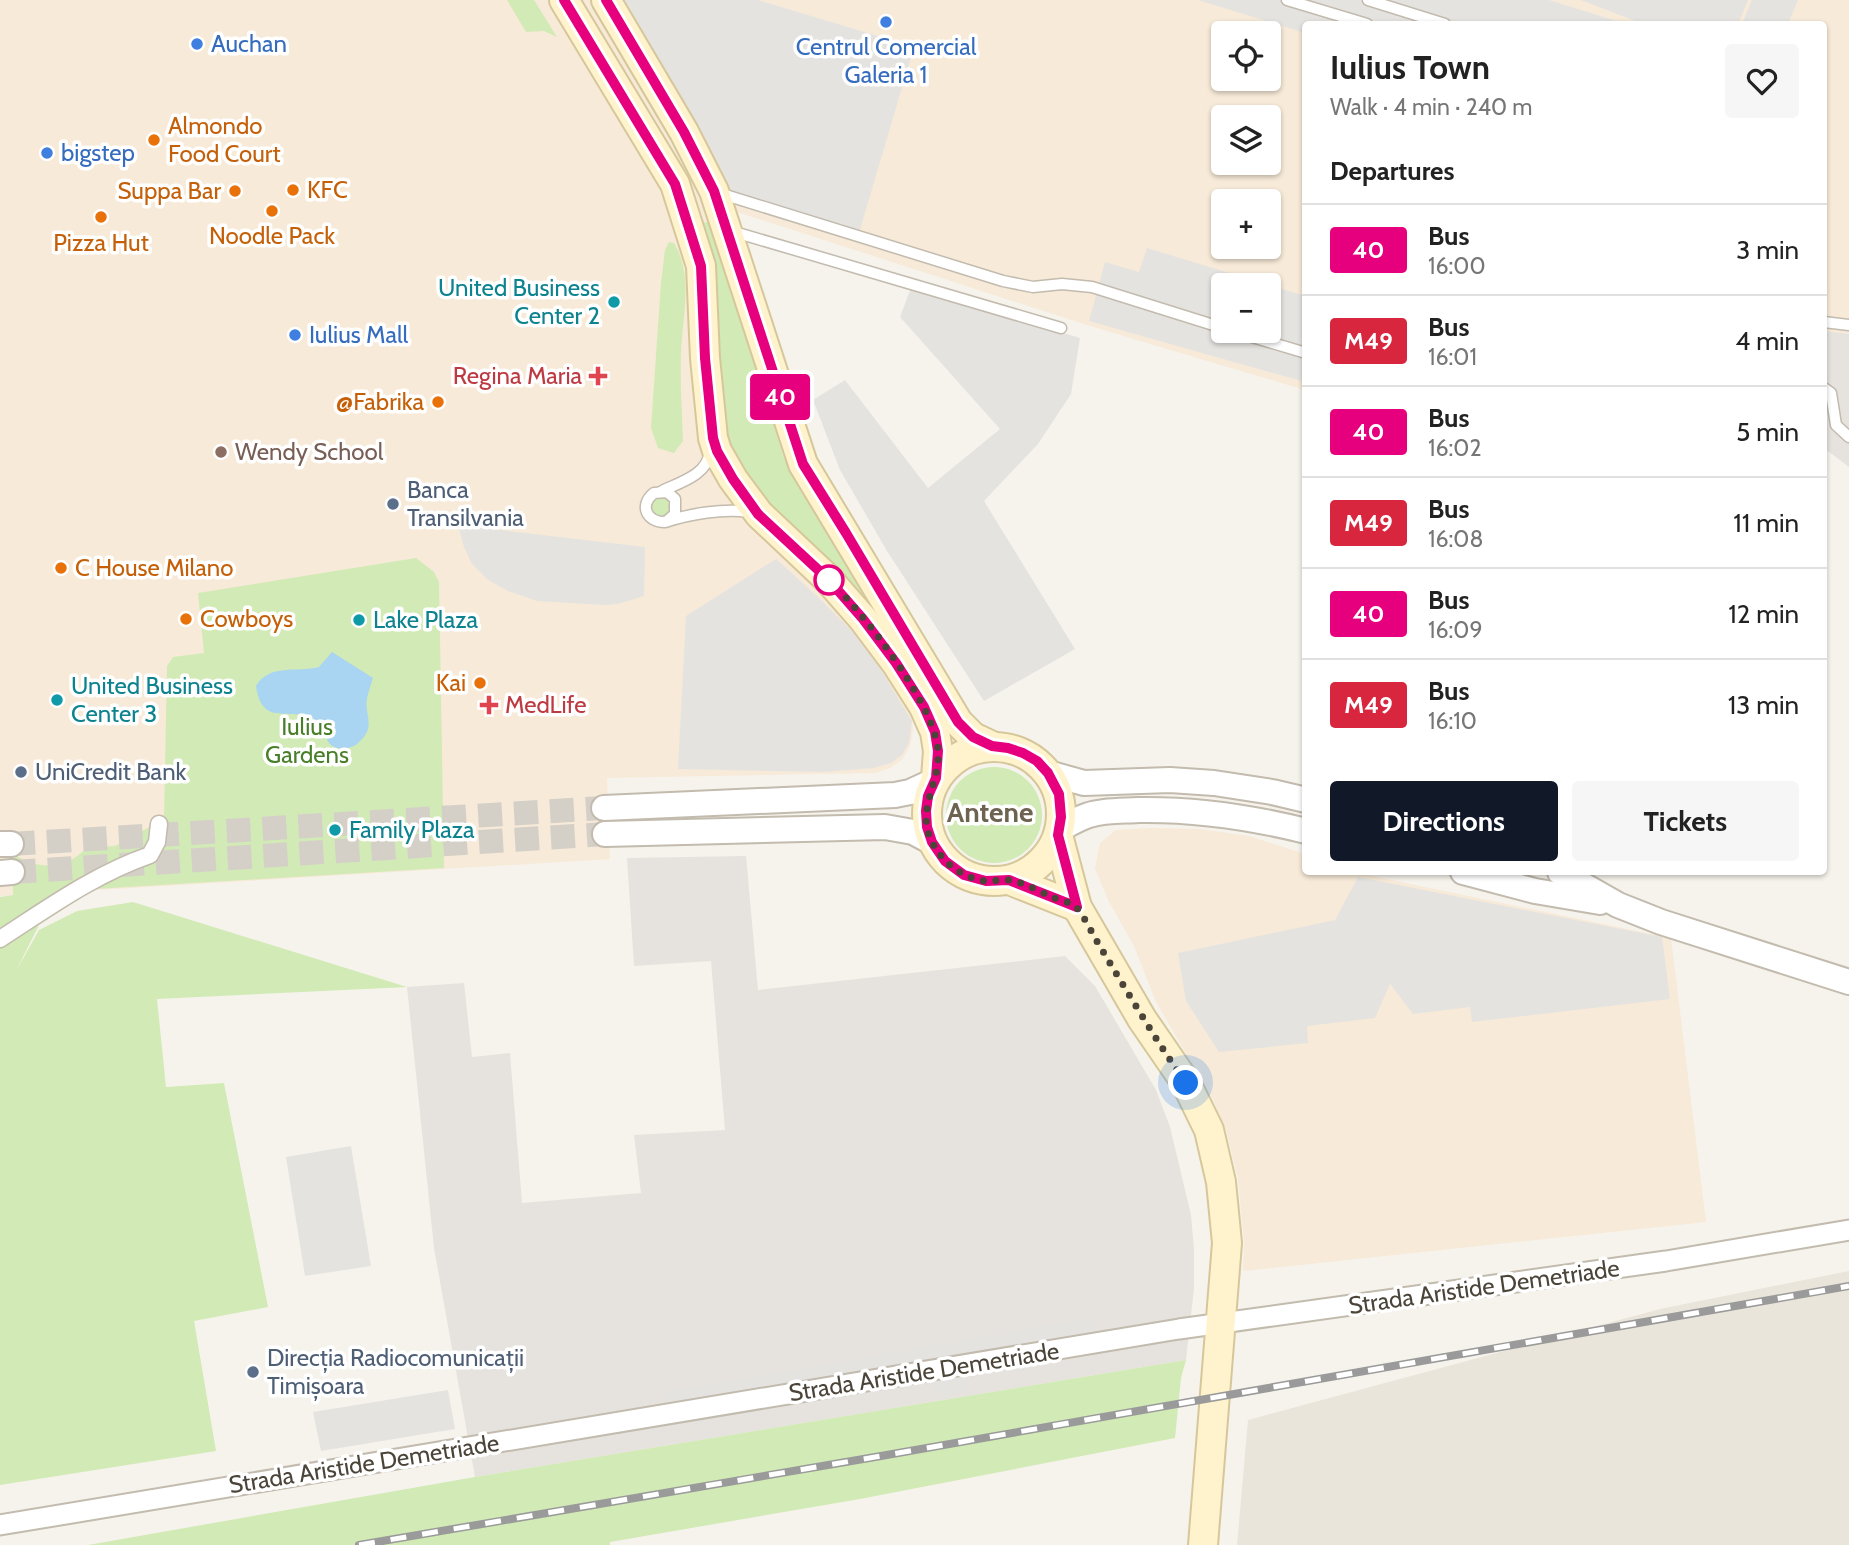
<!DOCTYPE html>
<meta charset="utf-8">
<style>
:root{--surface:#fff;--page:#f6f6f6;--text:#222;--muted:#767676;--line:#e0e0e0;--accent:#111827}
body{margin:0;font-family:Cabin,sans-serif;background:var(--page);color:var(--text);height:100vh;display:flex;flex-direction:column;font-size:26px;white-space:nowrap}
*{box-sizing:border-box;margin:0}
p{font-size:23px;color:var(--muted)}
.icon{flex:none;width:38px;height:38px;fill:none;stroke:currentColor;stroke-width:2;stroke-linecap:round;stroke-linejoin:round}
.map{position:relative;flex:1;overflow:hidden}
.details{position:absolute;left:1302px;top:21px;width:525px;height:854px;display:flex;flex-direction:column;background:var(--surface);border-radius:7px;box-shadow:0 2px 5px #0004}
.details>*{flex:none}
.badge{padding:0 14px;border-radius:5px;font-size:24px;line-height:46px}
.fabs{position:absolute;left:1211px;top:21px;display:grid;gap:14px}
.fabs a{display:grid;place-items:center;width:70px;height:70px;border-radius:7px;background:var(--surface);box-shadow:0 2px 5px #0004;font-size:35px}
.you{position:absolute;width:35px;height:35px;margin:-18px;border:5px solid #fff;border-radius:50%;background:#1a73e8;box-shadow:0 0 0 10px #1a73e833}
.map>.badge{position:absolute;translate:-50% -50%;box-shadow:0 0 0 4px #fff}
h2{padding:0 28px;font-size:26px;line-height:63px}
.round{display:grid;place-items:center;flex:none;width:74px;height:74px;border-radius:7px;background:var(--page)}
.headline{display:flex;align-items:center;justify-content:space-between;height:119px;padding:0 28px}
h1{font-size:33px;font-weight:700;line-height:52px}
.primary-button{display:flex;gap:14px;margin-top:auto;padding:14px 28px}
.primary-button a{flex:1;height:80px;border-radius:7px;background:var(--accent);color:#fff;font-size:28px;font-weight:700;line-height:80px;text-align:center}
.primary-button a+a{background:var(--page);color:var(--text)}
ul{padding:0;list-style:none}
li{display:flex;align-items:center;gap:21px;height:91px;padding:0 28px;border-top:2px solid var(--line)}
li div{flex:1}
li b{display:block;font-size:26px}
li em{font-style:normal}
li .badge{min-width:77px;font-weight:700;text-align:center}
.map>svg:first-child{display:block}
.residential{fill:#eae5da}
.commercial{fill:#f7ead8;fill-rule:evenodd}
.industrial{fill:#e6e2dd}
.green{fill:#d2eab5}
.parking{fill:#e5e3e0;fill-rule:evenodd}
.water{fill:#a9d4f2}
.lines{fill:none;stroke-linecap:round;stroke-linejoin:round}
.tertiary-tunnel{stroke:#d4d0c8;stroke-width:24;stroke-dasharray:24 12;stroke-linecap:butt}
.service-casing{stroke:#c2bbae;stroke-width:13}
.pedestrian-casing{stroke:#c2bbae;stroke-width:19}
.minor-casing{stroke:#c2bbae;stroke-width:23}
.tertiary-casing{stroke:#c2bbae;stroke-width:28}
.secondary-casing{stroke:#d6c79b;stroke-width:32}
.service{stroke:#fff;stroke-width:10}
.pedestrian{stroke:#fff;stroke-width:16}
.minor{stroke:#fff;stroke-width:19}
.tertiary{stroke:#fff;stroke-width:24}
.secondary{stroke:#fff3cd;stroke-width:28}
.rail-casing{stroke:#9a9a9a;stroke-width:8}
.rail{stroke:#fff;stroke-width:5;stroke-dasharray:16;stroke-linecap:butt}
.line-casing{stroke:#fff;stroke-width:16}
.line{stroke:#e6007e;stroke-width:10}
.walk{stroke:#4b4439;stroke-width:7;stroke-dasharray:0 12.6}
.shop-dot{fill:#3f7fe0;stroke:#fff;stroke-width:2.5}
.food-dot{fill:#e8710a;stroke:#fff;stroke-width:2.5}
.culture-dot{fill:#0f9aa8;stroke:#fff;stroke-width:2.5}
.health-dot{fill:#e0444e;stroke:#fff;stroke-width:2.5}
.education-dot{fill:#8d6e63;stroke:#fff;stroke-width:2.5}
.service-dot{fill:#5c6f8a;stroke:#fff;stroke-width:2.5}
.stop-dot{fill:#fff;stroke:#e6007e;stroke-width:3.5}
.labels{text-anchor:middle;stroke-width:7;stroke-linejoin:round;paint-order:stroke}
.shop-label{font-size:24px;fill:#366cbe;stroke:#fff;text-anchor:start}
.food-label{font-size:24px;fill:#c56008;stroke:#fff;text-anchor:start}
.culture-label{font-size:24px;fill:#0d838f;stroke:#fff;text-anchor:start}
.health-label{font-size:24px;fill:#be3a42;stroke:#fff;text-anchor:end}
.education-label{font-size:24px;fill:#785e54;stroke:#fff;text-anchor:start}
.service-label{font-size:24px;fill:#4e5e75;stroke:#fff;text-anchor:start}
.park-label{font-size:24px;fill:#4a7f2a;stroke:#fff}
.street-label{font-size:24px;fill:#4b4439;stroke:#fff}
.quarter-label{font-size:28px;font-weight:bold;fill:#6e6250;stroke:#fff}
</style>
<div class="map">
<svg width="1849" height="1545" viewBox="0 0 1849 1545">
<rect width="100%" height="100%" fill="#f6f3ec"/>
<!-- residential -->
<path class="residential" d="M1849 1271V1545H1237L1248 1420 1660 1309Z"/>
<!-- commercial -->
<g class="commercial">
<path d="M0 0H1849V334L1824 331V24H1306L1305 390 1090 326 700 200 732 286 763 403 798 494 826 554 904 651 913 729 910 746 902 760 890 768 876 773 607 778 610 859 0 896ZM1223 33H1269V79H1223ZM1223 117H1269V163H1223ZM1223 201H1269V247H1223ZM1223 285H1269V331H1223Z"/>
<path d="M1151 828 1199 829 1249 836 1305 854 1306 872H1353L1671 938 1706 1222 1243 1271 1244 1241 1238 1179 1226 1130 1214 1102 1156 1002 1134 946 1108 900 1095 868 1100 843 1116 830Z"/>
</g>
<!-- industrial -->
<g class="industrial">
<path d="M1824 331 1849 334V467L1824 448Z"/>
<path d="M746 856 758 990 1065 956 1095 986 1156 1090 1170 1127 1191 1215 1194 1250V1288L1186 1360 475 1477 434 1248 407 987 464 983 472 1057 510 1053 522 1203 641 1193 634 1135 725 1130 711 961 634 966 627 858Z"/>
</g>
<!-- green -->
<g class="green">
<path d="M507 0H534L557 37 544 31 526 32Z"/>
<path d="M715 219 736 300 784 458 874 603 860 598 766 511 727 449 695 226Z"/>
<path d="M669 242 674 243C694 276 682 317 681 354 680 383 682 412 683 441L674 453 658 448 651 428 661 283 665 250Z"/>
<path d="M660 493 673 501 669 518 654 519 648 502Z"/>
<path d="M416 558 434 572 439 582 444 868 95 889 39 925 16 971 39 930 77 911 133 902 407 987 157 999 166 1087 224 1083 268 1307 194 1321 216 1451 0 1485V897L13 895 12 853C36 870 66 871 86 848L115 846 164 819 167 666 173 657 204 653 198 593Z"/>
<circle cx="994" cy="815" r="48"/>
<path d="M1186 1360 1181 1378 1175 1438 860 1499 610 1542V1545H88L475 1477Z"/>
</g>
<!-- parking -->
<g class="parking">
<path d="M607 0H758L914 47 859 233 713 187Z"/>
<path d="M1198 0H1549L1626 24H1306L1305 33Z"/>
<path d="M1581 0H1748L1738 24H1643Z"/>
<path d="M1752 0H1798L1788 24H1742Z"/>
<path d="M1147 248 1305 296V382L1089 321 1105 262 1139 272ZM1223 285H1269V331H1223Z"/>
<path d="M911 288 1080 338 1071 394 1038 444 984 501 1075 649 984 701 887 551 840 470 813 400 845 380 928 488 1000 429 900 317Z"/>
<path d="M458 525 645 547 644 596 618 604 606 605 537 601 508 591 488 580 472 564 464 547Z"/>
<path d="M776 559 818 597 859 638 878 665 912 721 909 743 902 755 891 763 874 768 822 772 678 769 686 616Z"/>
<path d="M1358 877 1662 937 1670 999 1472 1022 1470 1007 1413 1014 1390 984 1375 1018 1307 1026 1308 1043 1219 1052 1186 1001 1178 953 1335 920Z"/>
<path d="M351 1146 371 1266 305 1276 286 1157Z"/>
<path d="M1093 1318 1096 1331 669 1404 667 1392Z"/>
<path d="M964 1375 967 1391 938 1396 935 1380Z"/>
<path d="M448 1390 455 1429 321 1451 313 1412Z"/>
</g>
<!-- water -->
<path class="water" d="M332 652 373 678C371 685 368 692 367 699 364 714 376 726 361 740 357 745 353 747 347 748 320 752 330 727 314 719 289 706 262 728 256 686 270 663 296 673 319 667Z"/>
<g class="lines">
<!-- tertiary-tunnel -->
<g class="tertiary-tunnel">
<path d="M11 844 604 808"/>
<path d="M12 872 605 834"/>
</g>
<defs>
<g id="service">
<path d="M1287 0 1367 24"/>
<path d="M1368 0 1445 24"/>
<path d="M719 193 1003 281 1033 287 1062 284 1092 287 1223 328"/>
<path d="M731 231 1061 328"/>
<path d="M1824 322 1849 325"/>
<path d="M1232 331 1306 353"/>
<path d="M1824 388 1831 393 1836 425 1849 437"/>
<path d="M662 491C681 482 707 475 710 452"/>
<path d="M667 521 675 514V499L667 492 654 493C639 505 646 522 665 522 689 514 724 508 749 512"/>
</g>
<path id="pedestrian" d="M0 939C48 908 95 874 150 855L157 842 159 824"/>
<path id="minor" d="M0 1525 1179 1329 1666 1261 1849 1230"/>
<g id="tertiary">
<path d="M1048 773 1084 783 1170 780 1214 783 1272 792 1306 800"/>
<path d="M604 808 895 795 910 792 934 781"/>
<path d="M1060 829C1069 824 1079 818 1089 815 1104 810 1123 811 1138 810 1195 809 1250 817 1306 831"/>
<path d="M605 834 885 827 913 832 932 842"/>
<path d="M0 844H11"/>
<path d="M1463 872 1535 891 1600 902"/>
<path d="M1560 872 1618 905 1661 922 1849 982"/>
<path d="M0 873 12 872"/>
</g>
<g id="secondary">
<path d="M564 0 675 184 701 266 705 358 713 438 717 451 733 479 759 514 828 579 863 619 896 663 924 707 935 732 938 751 936 778"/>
<path d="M606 0 684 132 714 191 803 464 958 722 973 737 992 746"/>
<circle cx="994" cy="814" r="67"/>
<path d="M1058 835 1077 907 1142 1019 1186 1083 1209 1130 1221 1182 1227 1243 1203 1545"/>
<path d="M1009 880 1077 907"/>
</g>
</defs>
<!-- service casing -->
<use href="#service" class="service-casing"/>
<!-- pedestrian casing -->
<use href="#pedestrian" class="pedestrian-casing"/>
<!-- minor casing -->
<use href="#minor" class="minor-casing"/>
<!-- tertiary casing -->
<use href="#tertiary" class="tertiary-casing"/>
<!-- secondary casing -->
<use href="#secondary" class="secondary-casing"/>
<!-- service -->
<use href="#service" class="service"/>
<!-- pedestrian -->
<use href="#pedestrian" class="pedestrian"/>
<!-- minor -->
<use href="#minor" class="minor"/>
<!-- tertiary -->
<use href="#tertiary" class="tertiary"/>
<!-- secondary -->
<use href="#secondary" class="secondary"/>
<defs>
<path id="rail" d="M359 1545 881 1456 1849 1286"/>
</defs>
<!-- rail casing -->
<use href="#rail" class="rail-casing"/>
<!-- rail -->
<use href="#rail" class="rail"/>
</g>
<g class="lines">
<defs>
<path id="line" d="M564 0 675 184 701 266 705 358 713 438 717 451 733 479 758 514 828 579 863 619 896 663 924 707 935 732 938 751 936 778 928 796 926 811 927 827 932 842 945 861 964 875 986 881 1009 880 1077 907 1058 835 1061 817 1059 794 1048 773 1037 761 1023 753 1008 748 992 746 973 737 958 722 846 533 803 464 714 191 684 132 606 0"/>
</defs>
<!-- line casing -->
<use href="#line" class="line-casing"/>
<!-- line -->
<use href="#line" class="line"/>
<!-- walk -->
<path class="walk" d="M829 580C860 609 934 702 938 750 941 782 915 810 932 842 942 862 963 879 986 881 993 882 1000 879 1007 880 1022 881 1038 891 1052 897 1059 900 1071 902 1076 907 1082 912 1095 939 1101 948 1128 993 1155 1039 1186 1083"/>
</g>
<!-- markers -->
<g class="shop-dot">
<circle cx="886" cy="22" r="7"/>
<circle cx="197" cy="44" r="7"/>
<circle cx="47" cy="153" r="7"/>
<circle cx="295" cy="335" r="7"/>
</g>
<g class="food-dot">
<circle cx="154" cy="140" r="7"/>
<circle cx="293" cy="190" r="7"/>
<circle cx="235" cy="191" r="7"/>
<circle cx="272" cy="211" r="7"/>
<circle cx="101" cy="217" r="7"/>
<circle cx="438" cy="402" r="7"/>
<circle cx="61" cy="568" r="7"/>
<circle cx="186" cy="619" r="7"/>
<circle cx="480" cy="683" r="7"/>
</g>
<g class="culture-dot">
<circle cx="614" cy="302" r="7"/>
<circle cx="359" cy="620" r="7"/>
<circle cx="57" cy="700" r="7"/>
<circle cx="335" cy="830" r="7"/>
</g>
<g class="health-dot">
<path d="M594.5 365.5h7v7h7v7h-7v7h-7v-7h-7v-7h7z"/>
<path d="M485.5 694.5h7v7h7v7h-7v7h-7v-7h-7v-7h7z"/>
</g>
<circle class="education-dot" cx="221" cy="452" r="7"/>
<g class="service-dot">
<circle cx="393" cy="504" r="7"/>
<circle cx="21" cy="772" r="7"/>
<circle cx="253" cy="1372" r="7"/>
</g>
<circle class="stop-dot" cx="829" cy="580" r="14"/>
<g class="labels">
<!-- shop labels -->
<g class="shop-label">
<text x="211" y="52">Auchan</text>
<text x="886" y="55" text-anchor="middle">Centrul Comercial<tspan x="886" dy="28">Galeria 1</tspan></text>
<text x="61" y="161">bigstep</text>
<text x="309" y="343">Iulius Mall</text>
</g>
<!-- food labels -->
<g class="food-label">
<text x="168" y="134">Almondo<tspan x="168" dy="28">Food Court</tspan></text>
<text x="307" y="198">KFC</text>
<text x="221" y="199" text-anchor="end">Suppa Bar</text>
<text x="272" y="244" text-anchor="middle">Noodle Pack</text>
<text x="101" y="251" text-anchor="middle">Pizza Hut</text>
<text x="424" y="410" text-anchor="end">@Fabrika</text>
<text x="75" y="576">C House Milano</text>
<text x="200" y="627">Cowboys</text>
<text x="466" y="691" text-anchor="end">Kai</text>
</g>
<!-- culture labels -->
<g class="culture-label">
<text x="600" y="296" text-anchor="end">United Business<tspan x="600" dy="28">Center 2</tspan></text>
<text x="373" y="628">Lake Plaza</text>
<text x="71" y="694">United Business<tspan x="71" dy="28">Center 3</tspan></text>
<text x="349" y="838">Family Plaza</text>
</g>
<!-- health labels -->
<g class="health-label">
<text x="582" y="384">Regina Maria</text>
<text x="505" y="713" text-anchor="start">MedLife</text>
</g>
<!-- education labels -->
<g class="education-label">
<text x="235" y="460">Wendy School</text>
</g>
<!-- service labels -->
<g class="service-label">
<text x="407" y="498">Banca<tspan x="407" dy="28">Transilvania</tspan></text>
<text x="35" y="780">UniCredit Bank</text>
<text x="267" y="1366">Direcția Radiocomunicații<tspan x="267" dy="28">Timișoara</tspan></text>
</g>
<!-- park labels -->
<g class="park-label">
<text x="307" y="735">Iulius<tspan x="307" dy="28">Gardens</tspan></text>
</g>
<!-- street labels -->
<g class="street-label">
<text transform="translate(1484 1287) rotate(-8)" y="8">Strada Aristide Demetriade</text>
<text transform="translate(924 1372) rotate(-9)" y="8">Strada Aristide Demetriade</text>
<text transform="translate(364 1464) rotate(-9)" y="8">Strada Aristide Demetriade</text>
</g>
<!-- quarter labels -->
<g class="quarter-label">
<text x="990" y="822">Antene</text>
</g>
</g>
</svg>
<div class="fabs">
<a><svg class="icon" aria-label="locate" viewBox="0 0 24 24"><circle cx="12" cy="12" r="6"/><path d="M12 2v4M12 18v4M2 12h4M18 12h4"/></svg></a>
<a><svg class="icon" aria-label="layers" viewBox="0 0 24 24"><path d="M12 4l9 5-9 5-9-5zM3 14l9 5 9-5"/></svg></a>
<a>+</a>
<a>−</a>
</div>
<div class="you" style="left:1186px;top:1083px"></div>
<b class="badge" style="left:780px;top:397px;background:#e6007e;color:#fff">40</b>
<section class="details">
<div class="headline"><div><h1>Iulius Town</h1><p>Walk · 4 min · 240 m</p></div><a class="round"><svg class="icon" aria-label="heart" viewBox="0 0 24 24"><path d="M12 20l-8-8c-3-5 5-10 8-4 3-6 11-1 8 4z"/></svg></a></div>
<h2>Departures</h2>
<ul>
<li><span class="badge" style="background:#e6007e;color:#fff">40</span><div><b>Bus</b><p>16:00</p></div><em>3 min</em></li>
<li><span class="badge" style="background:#d7263d;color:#fff">M49</span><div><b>Bus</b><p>16:01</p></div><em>4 min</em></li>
<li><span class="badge" style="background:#e6007e;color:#fff">40</span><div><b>Bus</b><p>16:02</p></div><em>5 min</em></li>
<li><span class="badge" style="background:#d7263d;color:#fff">M49</span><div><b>Bus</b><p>16:08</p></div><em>11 min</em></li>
<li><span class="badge" style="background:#e6007e;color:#fff">40</span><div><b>Bus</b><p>16:09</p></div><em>12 min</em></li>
<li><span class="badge" style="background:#d7263d;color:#fff">M49</span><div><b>Bus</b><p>16:10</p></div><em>13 min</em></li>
</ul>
<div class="primary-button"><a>Directions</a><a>Tickets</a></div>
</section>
</div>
